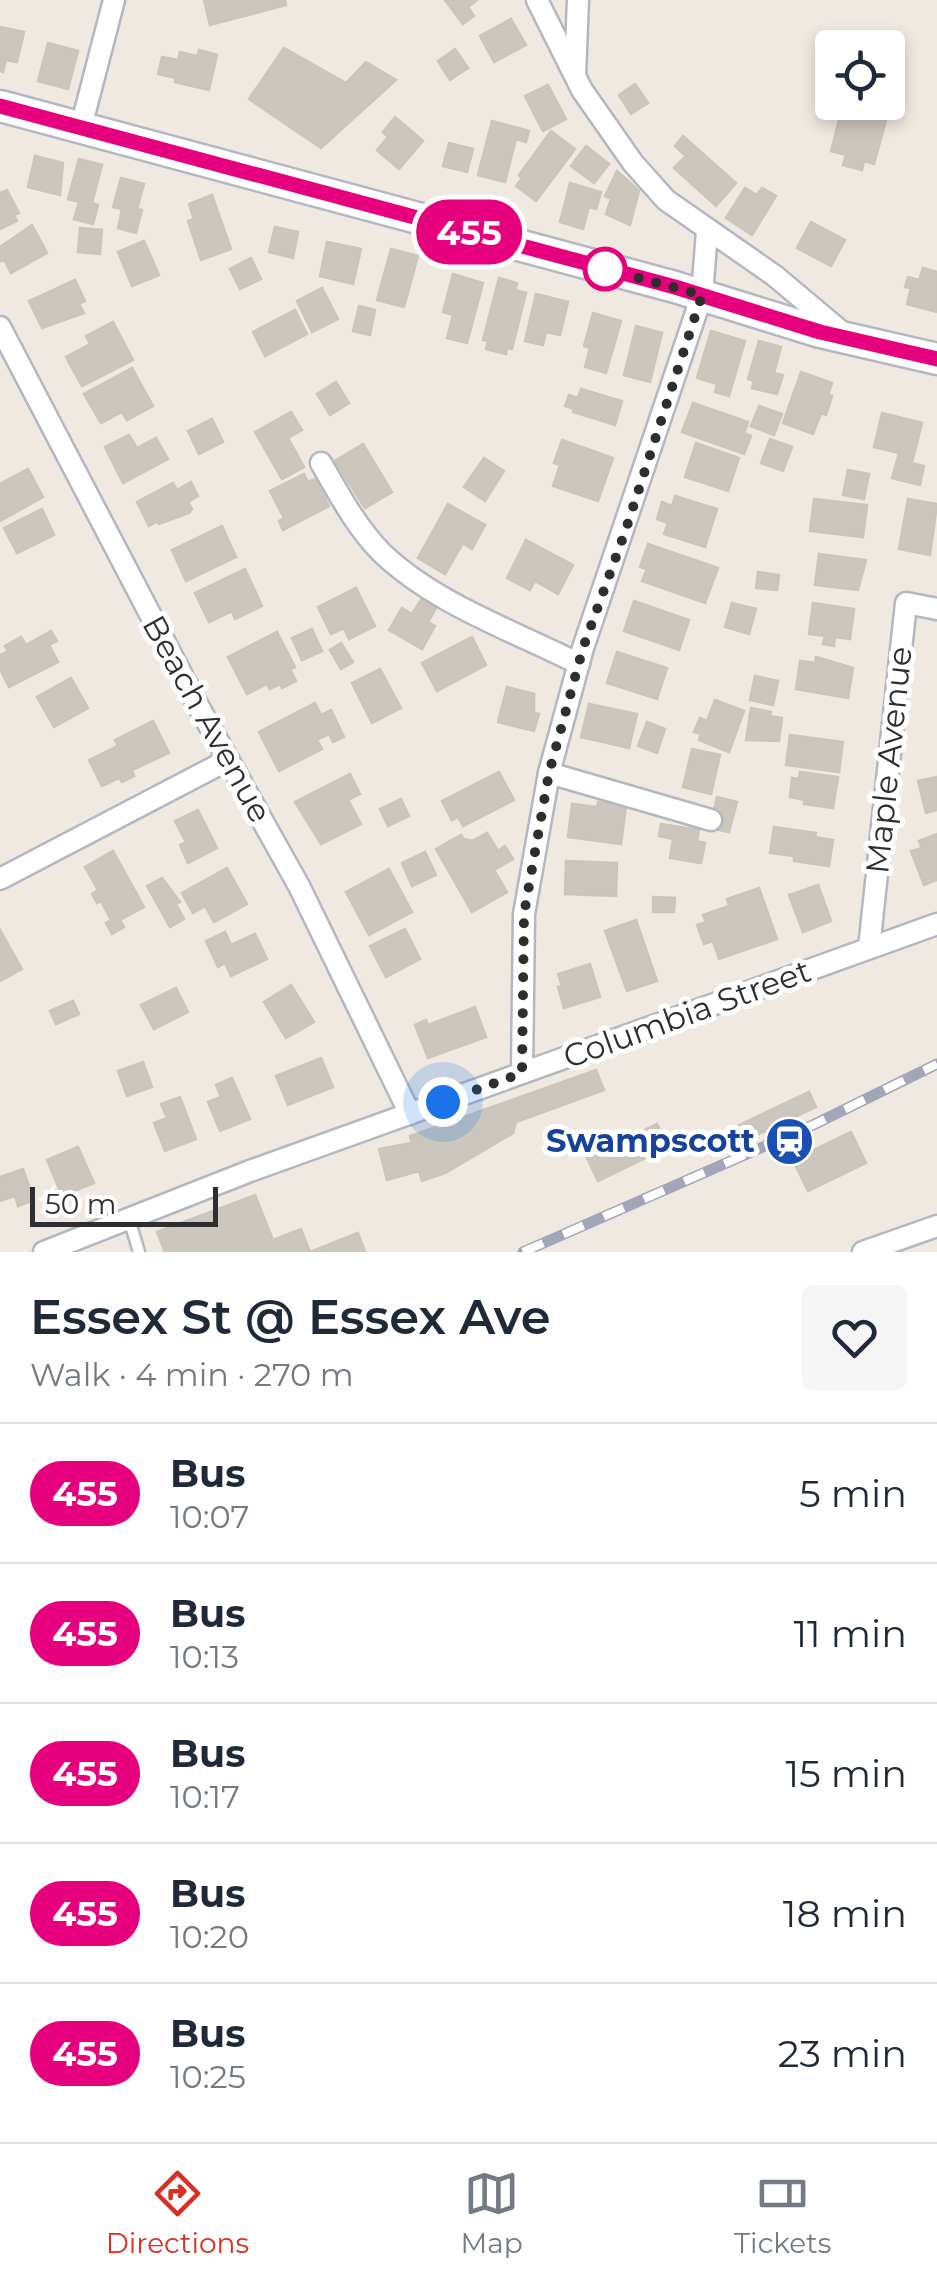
<!DOCTYPE html>
<meta charset="utf-8">
<style>
:root{--surface:#fff;--page:#f6f6f7;--text:#1f2937;--muted:#747a83;--line:#e0e1e3;--accent:#d93025}
body{margin:0;font-family:Montserrat,sans-serif;background:var(--page);color:var(--text);height:100vh;display:flex;flex-direction:column;font-size:38px;white-space:nowrap}
*{box-sizing:border-box;margin:0}
p{font-size:32px;color:var(--muted)}
.icon{flex:none;width:55px;height:55px;fill:none;stroke:currentColor;stroke-width:2;stroke-linecap:round;stroke-linejoin:round}
.map{position:relative;height:1252px;overflow:hidden}
.side{display:flex;flex-direction:column;background:var(--surface);flex:1}
.side>*{flex:none}
.badge{padding:0 20px;border-radius:32px;font-size:35px;line-height:65px}
.buttons{position:absolute;left:815px;top:30px;display:grid;gap:20px}
.buttons a{display:grid;place-items:center;width:90px;height:90px;border-radius:10px;background:var(--surface);box-shadow:0 5px 15px #0003;font-size:50px}
.scale{position:absolute;left:30px;bottom:25px;width:188px;box-sizing:border-box;padding-left:10px;border:5px solid #2e2e2e;border-top:0;font-size:28px;line-height:35px;white-space:nowrap;color:#2e2e2e;-webkit-text-stroke:8px #fff;paint-order:stroke}
.you{position:absolute;width:50px;height:50px;margin:-25px;border:8px solid #fff;border-radius:50%;background:#1a73e8;box-shadow:0 0 0 15px #1a73e833}
.map>.badge{position:absolute;translate:-50% -50%;box-shadow:0 0 0 5px #fff}
.round{display:grid;place-items:center;flex:none;width:105px;height:105px;border-radius:10px;background:var(--page)}
.headline{display:flex;align-items:center;justify-content:space-between;height:170px;padding:0 30px}
h1{font-size:48px;font-weight:600;line-height:75px}
ul{padding:0;list-style:none}
li{display:flex;align-items:center;gap:30px;height:140px;padding:0 30px;border-top:2px solid var(--line)}
li div{flex:1}
li b{display:block;font-size:38px}
li em{font-style:normal}
li .badge{min-width:110px;font-weight:700;text-align:center}
.dock{display:flex;justify-content:space-around;align-items:center;height:140px;border-top:2px solid var(--line);background:var(--surface);font-size:28px;color:var(--muted)}
.dock a{display:grid;justify-items:center;gap:5px}
.dock .selected{color:var(--accent)}
.map>svg:first-child{display:block}
.building{fill:#cbc7bf;stroke:#cbc5ba;stroke-width:2.5}
.lines{fill:none;stroke-linecap:round;stroke-linejoin:round}
.service-casing{stroke:#b4b7c1;stroke-width:15}
.minor-casing{stroke:#b4b7c1;stroke-width:25}
.secondary-casing{stroke:#b4b7c1;stroke-width:35}
.service{stroke:#fff;stroke-width:10}
.minor{stroke:#fff;stroke-width:20}
.secondary{stroke:#fff;stroke-width:30}
.rail-casing{stroke:#a3a6b8;stroke-width:11}
.rail{stroke:#fff;stroke-width:8;stroke-dasharray:22;stroke-linecap:butt}
.line-casing{stroke:#fff;stroke-width:22}
.line{stroke:#e6007e;stroke-width:15}
.walk{stroke:#2e2e2e;stroke-width:10;stroke-dasharray:0 18}
.stop-dot{fill:#fff;stroke:#e6007e;stroke-width:5}
.labels{text-anchor:middle;stroke-width:10;stroke-linejoin:round;paint-order:stroke}
.street-label{font-size:32px;fill:#2e2e2e;stroke:#fff}
.transit-label{font-size:32px;font-weight:bold;fill:#164399;stroke:#fff;text-anchor:end}
</style>
<div class="map">
<svg width="937" height="1252" viewBox="0 0 937 1252">
<rect width="100%" height="100%" fill="#efe9e1"/>
<!-- building -->
<g class="building">
<path d="M204 0H285L286 5 210 25Z"/>
<path d="M445 0H477L468 7 474 16 463 24Z"/>
<path d="M511 19 526 45 494 62 480 36Z"/>
<path d="M0 27 24 32 17 62 6 60 3 72 0 71Z"/>
<path d="M48 43 78 51 68 89 38 81Z"/>
<path d="M284 48 346 83 366 62 396 80 321 148 249 99Z"/>
<path d="M455 49 468 68 450 80 438 61Z"/>
<path d="M199 50 217 55 209 90 175 82 176 78 158 74 162 57 178 60 180 52 197 56Z"/>
<path d="M635 84 648 103 631 114 619 95Z"/>
<path d="M548 85 566 119 543 131 525 96Z"/>
<path d="M834 102H852L888 113 874 164 864 161 862 170 843 165 846 155 831 151 841 112 832 109Z"/>
<path d="M395 117 423 141 399 169 377 150 388 137 383 132Z"/>
<path d="M492 121 529 131 526 142 516 139 505 182 478 175Z"/>
<path d="M551 131 575 149 536 201 516 186 522 178 519 175Z"/>
<path d="M683 136 736 183 716 206 674 168 686 156 675 146Z"/>
<path d="M449 143 473 149 467 172 443 166Z"/>
<path d="M586 146 609 164 594 183 571 166Z"/>
<path d="M35 156 63 163 60 195 28 187Z"/>
<path d="M79 159 102 165 92 203 98 205 93 224 74 219 79 202 68 199Z"/>
<path d="M617 171 639 191 630 225 606 214 611 199 605 196Z"/>
<path d="M121 178 144 184 137 209 142 210 136 233 118 228 122 209 113 207Z"/>
<path d="M570 183 601 192 596 209 589 207 583 229 560 222Z"/>
<path d="M745 188 757 195 762 188 776 196 752 235 726 218Z"/>
<path d="M7 190 19 213 14 215 17 221 0 229V193Z"/>
<path d="M212 195 231 249 201 260 188 221 194 219 189 204Z"/>
<path d="M811 222 845 240 831 266 797 248Z"/>
<path d="M32 225 47 253 11 273 5 261H0V247Z"/>
<path d="M275 227 298 232 293 258 269 252Z"/>
<path d="M80 228 102 230 100 254 78 252Z"/>
<path d="M144 241 159 275 132 286 118 252Z"/>
<path d="M327 242 361 249 353 284 320 276Z"/>
<path d="M391 249 418 256 404 307 377 300Z"/>
<path d="M251 258 261 279 240 289 230 269Z"/>
<path d="M923 268 937 272V312L907 304 911 288 905 287 908 277 919 280Z"/>
<path d="M453 274 483 283 467 343 447 338 453 315 443 312Z"/>
<path d="M499 278 517 283 515 290 526 293 512 349 507 348 506 354 486 349 488 341 483 340Z"/>
<path d="M75 280 85 301 79 304 84 313 42 328 29 301Z"/>
<path d="M322 288 338 319 312 332 297 301Z"/>
<path d="M536 294 568 302 560 335 546 332 543 345 525 341Z"/>
<path d="M359 306 375 310 370 335 353 331Z"/>
<path d="M295 310 307 334 265 356 253 332Z"/>
<path d="M593 313 621 321 606 373 585 367 590 348 584 346Z"/>
<path d="M113 322 133 360 82 386 66 357 90 344 86 336Z"/>
<path d="M636 326 662 333 650 382 624 375Z"/>
<path d="M711 331 745 341 729 396 715 392 717 384 697 378Z"/>
<path d="M759 341 781 347 774 373 783 375 777 394 752 388 754 381 748 379Z"/>
<path d="M132 368 153 406 127 420 122 412 101 423 84 394Z"/>
<path d="M801 372 832 383 828 395 832 396 826 415 821 413 813 434 783 423Z"/>
<path d="M336 382 349 403 330 415 317 394Z"/>
<path d="M581 389 622 401 615 425 573 412 574 409 565 406 569 395 578 398Z"/>
<path d="M693 403 748 422 744 433 751 436 744 454 682 432Z"/>
<path d="M759 406 782 414 774 435 751 426Z"/>
<path d="M291 412 302 430 288 438 304 467 282 479 255 432Z"/>
<path d="M882 413 922 423 912 463 924 466 920 485 892 478 899 453 874 447Z"/>
<path d="M212 419 223 442 199 454 188 431Z"/>
<path d="M129 435 137 448 156 438 168 459 123 483 105 447Z"/>
<path d="M770 439 792 447 783 471 761 463Z"/>
<path d="M562 440 613 458 598 501 553 486 560 465 554 463Z"/>
<path d="M696 443 739 458 728 491 685 477Z"/>
<path d="M363 444 392 492 365 508 335 461Z"/>
<path d="M484 458 504 471 485 501 464 487Z"/>
<path d="M28 469 43 497 0 521V484Z"/>
<path d="M848 470 869 474 864 499 843 495Z"/>
<path d="M304 474 308 482 315 479 329 506 283 530 279 521 284 518 270 491Z"/>
<path d="M191 482 198 496 188 502 192 509 189 513 159 524 158 521 149 526 137 502 173 483 177 490Z"/>
<path d="M675 496 717 509 705 547 664 534 668 523 657 519 662 502 672 506Z"/>
<path d="M814 499 867 505 863 537 810 531Z"/>
<path d="M908 499 937 504 930 555 899 549Z"/>
<path d="M448 504 485 525 472 549 463 543 445 574 418 558Z"/>
<path d="M42 509 54 535 17 553 4 528Z"/>
<path d="M222 526 236 557 186 581 172 550Z"/>
<path d="M526 540 573 565 558 594 535 581 530 590 507 578Z"/>
<path d="M648 544 718 568 705 603 642 581 647 569 640 567Z"/>
<path d="M819 554 866 560 858 590 815 585Z"/>
<path d="M245 569 262 606 235 619 232 611 209 622 195 593Z"/>
<path d="M758 572 779 575 777 590 756 588Z"/>
<path d="M356 588 375 626 349 639 344 628 331 634 318 607Z"/>
<path d="M421 600 436 608 428 622 435 626 422 649 389 630 402 608 412 614Z"/>
<path d="M634 601 689 620 679 650 624 631Z"/>
<path d="M732 603 756 609 749 634 725 627Z"/>
<path d="M813 603 854 609 850 639 835 637 834 646 823 644 825 636 809 634Z"/>
<path d="M312 629 322 651 302 660 292 638Z"/>
<path d="M51 631 57 641 49 645 58 662 9 687 0 669V655L8 651 5 646 21 637 26 645Z"/>
<path d="M277 632 295 667 290 669 296 681 282 688 280 684 270 689 267 684 247 694 228 657Z"/>
<path d="M472 637 486 665 437 691 422 663Z"/>
<path d="M341 643 353 662 341 669 330 650Z"/>
<path d="M617 652 667 668 657 699 607 683Z"/>
<path d="M816 657 853 668 848 698 796 689 800 661 815 663Z"/>
<path d="M380 669 401 708 372 723 352 683Z"/>
<path d="M755 676 778 681 773 705 750 700Z"/>
<path d="M71 678 88 708 54 727 37 697Z"/>
<path d="M507 687 534 694V713L539 714 534 731 498 722Z"/>
<path d="M715 700 744 711 729 752 699 740 701 734 694 732 700 718 707 721Z"/>
<path d="M315 703 321 715 331 710 344 737 333 742 329 734 317 740 322 749 279 771 259 732Z"/>
<path d="M589 704 637 714 629 748 581 737Z"/>
<path d="M751 708 771 712 770 716 782 718 779 741 746 740Z"/>
<path d="M153 721 169 753 132 770 134 776 122 782 119 778 102 786 89 760 118 746 115 740Z"/>
<path d="M647 722 665 729 657 753 638 746Z"/>
<path d="M790 735 843 742 839 772 786 765Z"/>
<path d="M692 749 720 755 711 794 683 787Z"/>
<path d="M499 772 514 800 463 826 458 817 452 820 442 801Z"/>
<path d="M800 772 838 777 833 808 804 804 805 800 790 797 792 778 799 779Z"/>
<path d="M350 774 360 794 348 800 361 824 321 844 295 802Z"/>
<path d="M937 777V810L926 813 918 781Z"/>
<path d="M717 797 737 802 729 832 714 829 713 815Z"/>
<path d="M401 799 409 816 388 826 380 809Z"/>
<path d="M598 802 626 806 621 844 568 837 572 804 597 807Z"/>
<path d="M198 810 217 848 188 863 180 845 186 842 175 821Z"/>
<path d="M661 824 699 830 697 841 705 843 701 863 670 858 673 839 659 836Z"/>
<path d="M774 827 816 833 815 837 833 840 829 866 794 861V856L770 853Z"/>
<path d="M487 833 498 851 505 846 513 859 494 870 507 892 472 912 436 849 461 835 464 839 472 841Z"/>
<path d="M937 834V880L924 885 911 851 922 848 919 841Z"/>
<path d="M113 851 144 907 120 920 124 927 112 934 106 923 111 920 101 901 97 903 92 894 98 890 85 867Z"/>
<path d="M425 852 436 875 412 886 402 863Z"/>
<path d="M566 861 617 863 616 896 565 894Z"/>
<path d="M227 868 247 904 214 922 205 906 193 913 182 893Z"/>
<path d="M389 869 412 912 369 935 346 892Z"/>
<path d="M162 878 180 902 176 904 184 919 170 927 147 886Z"/>
<path d="M818 885 831 921 803 932 789 895Z"/>
<path d="M759 888 777 939 719 959 713 941 704 944 697 925 706 922 703 915 729 906 727 899Z"/>
<path d="M653 897 675 898 674 912H653Z"/>
<path d="M636 920 657 981 627 991 605 931Z"/>
<path d="M405 929 420 959 386 977 370 946Z"/>
<path d="M0 930 22 969 0 981Z"/>
<path d="M225 932 231 945 255 934 267 959 231 976 225 963 218 967 206 941Z"/>
<path d="M590 964 600 997 564 1008 558 987 562 986 558 974Z"/>
<path d="M291 985 314 1022 286 1038 264 1002Z"/>
<path d="M176 988 188 1012 154 1029 141 1005Z"/>
<path d="M73 1001 79 1014 56 1024 50 1011Z"/>
<path d="M475 1007 486 1037 428 1058 415 1025 426 1020 428 1025Z"/>
<path d="M321 1058 333 1087 288 1105 276 1076Z"/>
<path d="M143 1062 152 1087 127 1096 118 1071Z"/>
<path d="M596 1070 604 1090 516 1122 513 1133 445 1173 422 1181 419 1171 387 1180 379 1149 412 1143 410 1136Z"/>
<path d="M232 1078 250 1119 220 1131 208 1102 221 1097 216 1085Z"/>
<path d="M809 1092 816 1107 742 1142 735 1127Z"/>
<path d="M180 1097 196 1139 165 1151 154 1123 167 1118 161 1104Z"/>
<path d="M657 1124 668 1147 598 1181 587 1158Z"/>
<path d="M851 1132 866 1163 808 1191 793 1160Z"/>
<path d="M78 1147 94 1183 62 1196 47 1160Z"/>
<path d="M23 1169 34 1200 18 1206 15 1196 0 1201V1177Z"/>
<path d="M255 1195 273 1240 301 1229 310 1252 358 1233 365 1252H165L157 1232Z"/>
</g>
<g class="lines">
<defs>
<path id="service" d="M129 1219 139 1252"/>
<g id="minor">
<path d="M537 0 582 90 633 163 666 200 775 276 844 334"/>
<path d="M575 75 578 0"/>
<path d="M81 127 114 0"/>
<path d="M0 327 196 702 299 886 410 1114"/>
<path d="M321 463C339 494 356 527 382 553 435 604 514 631 579 664"/>
<path d="M549 773 711 820"/>
<path d="M0 879 228 760"/>
<path d="M869 948 906 603 937 609"/>
<path d="M522 1073 524 914 549 773 583 648 702 295 707 231"/>
<path d="M44 1252 250 1171 937 924"/>
<path d="M863 1252 937 1226"/>
</g>
<path id="secondary" d="M0 106 675 287 820 332 937 359"/>
</defs>
<!-- service casing -->
<use href="#service" class="service-casing"/>
<!-- minor casing -->
<use href="#minor" class="minor-casing"/>
<!-- secondary casing -->
<use href="#secondary" class="secondary-casing"/>
<!-- service -->
<use href="#service" class="service"/>
<!-- minor -->
<use href="#minor" class="minor"/>
<!-- secondary -->
<use href="#secondary" class="secondary"/>
<defs>
<path id="rail" d="M523 1252 813 1125 937 1064"/>
</defs>
<!-- rail casing -->
<use href="#rail" class="rail-casing"/>
<!-- rail -->
<use href="#rail" class="rail"/>
</g>
<g class="lines">
<defs>
<path id="line" d="M0 106 675 287 820 332 937 359"/>
</defs>
<!-- line casing -->
<use href="#line" class="line-casing"/>
<!-- line -->
<use href="#line" class="line"/>
<!-- walk -->
<path class="walk" d="M443 1102 522 1073 524 914 549 773 583 648 625 532 702 295 598 267 605 269"/>
</g>
<!-- icons -->
<defs>
<symbol id="station-disc" viewBox="-11 -11 22 22"><circle r="9.5" fill="#1a4fb4" stroke="#fff"/><path d="M-3-6H3Q5-6 5-4V2Q5 4 3 4L4.5 6H3L1.5 4h-3L-3 6H-4.5L-3 4Q-5 4-5 2V-4Q-5-6-3-6ZM-3.5-4v3h7v-3ZM-3.5 1v1.5H-2V1ZM2 1v1.5H3.5V1Z" fill="#fff"/></symbol>
</defs>
<g fill-rule="evenodd">
<use href="#station-disc" x="762" y="1114" width="55" height="55"/>
</g>
<!-- markers -->
<circle class="stop-dot" cx="605" cy="269" r="20"/>
<g class="labels">
<!-- street labels -->
<g class="street-label">
<text transform="translate(207 719) rotate(61)" y="11">Beach Avenue</text>
<text transform="translate(889 760) rotate(-84)" y="11">Maple Avenue</text>
<text transform="translate(687 1014) rotate(-20)" y="11">Columbia Street</text>
</g>
<!-- transit labels -->
<g class="transit-label">
<text x="755" y="1152">Swampscott</text>
</g>
</g>
</svg>
<div class="buttons">
<a><svg class="icon" aria-label="locate" viewBox="0 0 24 24"><circle cx="12" cy="12" r="6"/><path d="M12 2v4M12 18v4M2 12h4M18 12h4"/></svg></a>
</div>
<div class="scale">50 m</div>
<div class="you" style="left:443px;top:1102px"></div>
<b class="badge" style="left:469px;top:232px;background:#e6007e;color:#fff">455</b>
</div>
<section class="side">
<div class="headline"><div><h1>Essex St @ Essex Ave</h1><p>Walk · 4 min · 270 m</p></div><a class="round"><svg class="icon" aria-label="heart" viewBox="0 0 24 24"><path d="M12 20l-8-8c-3-5 5-10 8-4 3-6 11-1 8 4z"/></svg></a></div>
<ul>
<li><span class="badge" style="background:#e6007e;color:#fff">455</span><div><b>Bus</b><p>10:07</p></div><em>5 min</em></li>
<li><span class="badge" style="background:#e6007e;color:#fff">455</span><div><b>Bus</b><p>10:13</p></div><em>11 min</em></li>
<li><span class="badge" style="background:#e6007e;color:#fff">455</span><div><b>Bus</b><p>10:17</p></div><em>15 min</em></li>
<li><span class="badge" style="background:#e6007e;color:#fff">455</span><div><b>Bus</b><p>10:20</p></div><em>18 min</em></li>
<li><span class="badge" style="background:#e6007e;color:#fff">455</span><div><b>Bus</b><p>10:25</p></div><em>23 min</em></li>
</ul>
</section>
<nav class="dock">
<a class="selected"><svg class="icon" aria-label="directions" viewBox="0 0 24 24"><path d="M12 3l9 9-9 9-9-9zM9 14v-3h6M13 9l2 2-2 2"/></svg>Directions</a>
<a><svg class="icon" aria-label="map" viewBox="0 0 24 24"><path d="M3 6l6-2 6 2 6-2v14l-6 2-6-2-6 2zM9 4v14M15 6v14"/></svg>Map</a>
<a><svg class="icon" aria-label="tickets" viewBox="0 0 24 24"><path d="M3 7h18v10H3zM15 7v10"/></svg>Tickets</a>
</nav>
